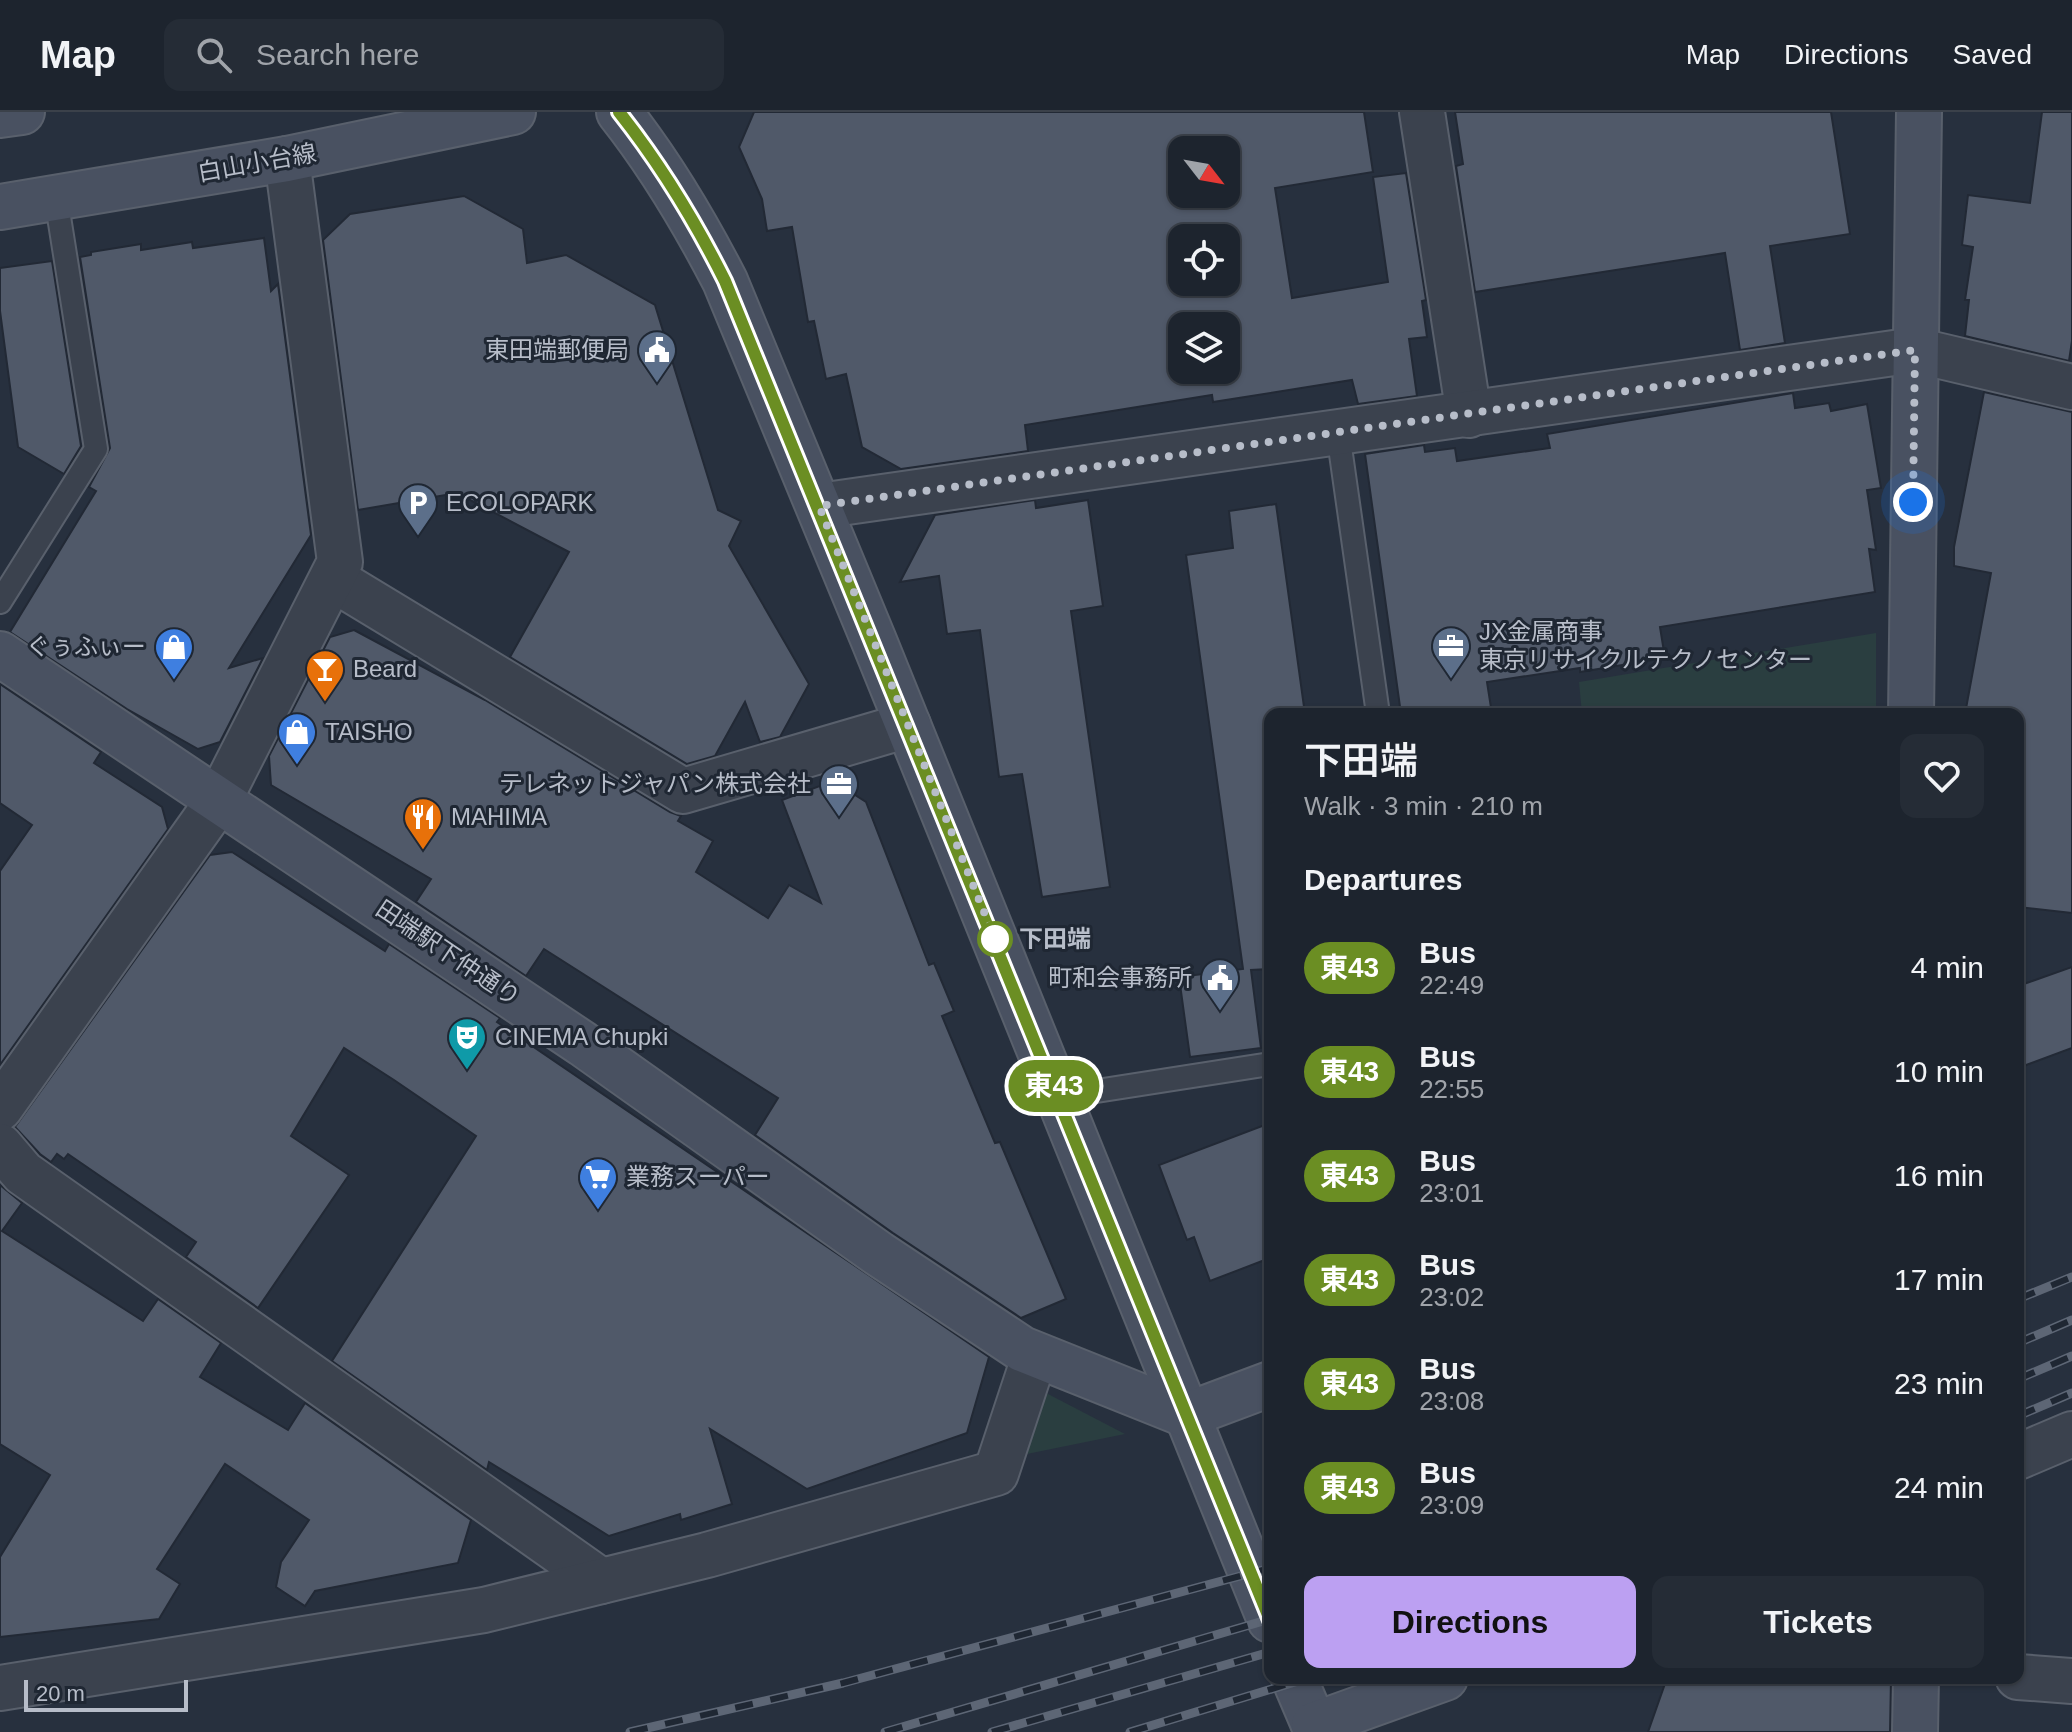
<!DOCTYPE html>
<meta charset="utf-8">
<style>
:root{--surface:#1d242e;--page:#252c36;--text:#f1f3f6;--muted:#a0a4aa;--line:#3b414a;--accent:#bca0f2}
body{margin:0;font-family:Helvetica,"Noto Sans JP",sans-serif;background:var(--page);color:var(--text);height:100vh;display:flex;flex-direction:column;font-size:30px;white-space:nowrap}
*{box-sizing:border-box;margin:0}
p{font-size:26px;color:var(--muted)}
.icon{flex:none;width:44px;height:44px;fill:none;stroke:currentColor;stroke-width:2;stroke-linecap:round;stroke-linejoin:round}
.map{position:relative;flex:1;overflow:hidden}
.sheet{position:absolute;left:1264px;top:596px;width:760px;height:976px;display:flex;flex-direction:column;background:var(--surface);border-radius:16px;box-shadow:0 2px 6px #0004,0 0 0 2px var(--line)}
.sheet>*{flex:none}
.badge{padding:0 16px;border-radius:26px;font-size:28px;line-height:52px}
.needle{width:52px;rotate:121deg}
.buttons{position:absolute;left:1168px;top:24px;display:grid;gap:16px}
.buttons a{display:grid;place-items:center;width:72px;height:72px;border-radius:16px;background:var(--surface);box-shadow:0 2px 6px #0004,0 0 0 2px var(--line);font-size:40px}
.scale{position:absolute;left:24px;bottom:20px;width:164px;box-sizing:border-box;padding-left:8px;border:4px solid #b7bdc9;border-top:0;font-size:22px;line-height:28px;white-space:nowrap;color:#b7bdc9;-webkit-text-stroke:6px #1f2733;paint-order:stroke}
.you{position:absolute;width:40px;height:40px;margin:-20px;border:6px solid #fff;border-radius:50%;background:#1a73e8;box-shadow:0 0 0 12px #1a73e833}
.map>.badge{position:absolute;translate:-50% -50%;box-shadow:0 0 0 4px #fff}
h2{padding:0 40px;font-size:30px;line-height:72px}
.round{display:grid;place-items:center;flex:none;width:84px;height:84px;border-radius:16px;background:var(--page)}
.overview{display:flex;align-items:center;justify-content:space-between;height:136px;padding:0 40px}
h1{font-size:38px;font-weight:600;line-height:60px}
.action{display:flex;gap:16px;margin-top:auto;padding:16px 40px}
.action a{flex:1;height:92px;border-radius:16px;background:var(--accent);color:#111;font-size:32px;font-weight:600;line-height:92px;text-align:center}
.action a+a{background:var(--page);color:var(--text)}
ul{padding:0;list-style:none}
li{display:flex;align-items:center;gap:24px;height:104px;padding:0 40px}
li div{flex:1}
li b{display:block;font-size:30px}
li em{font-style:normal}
li .badge{min-width:88px;font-weight:700;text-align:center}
header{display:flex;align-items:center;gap:48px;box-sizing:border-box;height:112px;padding:0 40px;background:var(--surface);border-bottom:2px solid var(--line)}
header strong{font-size:38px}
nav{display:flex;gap:44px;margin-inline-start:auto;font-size:28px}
.search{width:560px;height:72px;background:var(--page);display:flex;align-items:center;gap:20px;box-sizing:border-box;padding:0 28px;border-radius:16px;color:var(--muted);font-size:30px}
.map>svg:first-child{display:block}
.green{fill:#2a3e40}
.building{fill:#505969;stroke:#222935;stroke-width:2;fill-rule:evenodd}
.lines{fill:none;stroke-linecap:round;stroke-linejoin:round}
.lane-casing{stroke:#59606c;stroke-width:26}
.street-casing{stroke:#59606c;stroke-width:48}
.secondary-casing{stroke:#59606c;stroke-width:48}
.lane{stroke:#3b424e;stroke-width:22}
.street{stroke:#3b424e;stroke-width:44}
.secondary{stroke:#495161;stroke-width:44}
.rail-casing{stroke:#5d6675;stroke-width:9}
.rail{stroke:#1f2733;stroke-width:6;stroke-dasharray:18;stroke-linecap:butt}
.line-casing{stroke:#fff;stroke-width:18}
.line{stroke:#6b8e23;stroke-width:12}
.walk{stroke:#b7bdc9;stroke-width:8;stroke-dasharray:0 14.4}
.stop-dot{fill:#fff;stroke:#6b8e23;stroke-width:4}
.labels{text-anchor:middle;stroke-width:6;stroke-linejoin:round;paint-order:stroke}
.street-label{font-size:24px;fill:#b7bdc9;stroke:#1f2733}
.poi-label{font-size:24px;fill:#b7bdc9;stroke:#1f2733;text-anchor:start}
.stop-label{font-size:24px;font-weight:bold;fill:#b7bdc9;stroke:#1f2733;text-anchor:start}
</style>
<header>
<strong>Map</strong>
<div class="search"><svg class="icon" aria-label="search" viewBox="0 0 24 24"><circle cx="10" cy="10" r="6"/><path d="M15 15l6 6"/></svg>Search here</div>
<nav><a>Map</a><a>Directions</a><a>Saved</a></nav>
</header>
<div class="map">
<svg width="2072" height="1620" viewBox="0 0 2072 1620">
<rect width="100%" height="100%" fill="#27303e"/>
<!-- green -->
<g class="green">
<path d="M1876 521V602H1582L1579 570Z"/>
<path d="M1048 1282 1125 1322 1017 1344 1031 1291Z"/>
</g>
<!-- building -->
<g class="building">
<path d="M754 0H1364L1373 60 1275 76 1292 186 1388 170 1373 65 1406 61 1426 188 1422 189 1427 225 1409 227 1417 284 1358 292 1352 268 1213 290 1212 283 1025 313 1028 339 901 357 862 335 846 262 826 267 814 209 808 210 792 115 767 119 762 87 739 35ZM1182 38H1226V82H1182ZM1182 126H1226V170H1182ZM1182 214H1226V258H1182Z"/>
<path d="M1455 0H1831L1850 122 1770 134 1785 231 1740 238 1725 141 1475 180 1456 54 1463 52Z"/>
<path d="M2042 0H2072V229L2069 249 1965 224 1969 188H1965L1973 135 1962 133 1968 83 2030 91Z"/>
<path d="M464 84 523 117 527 151 566 143 655 193 718 398 741 409 729 434 809 572 780 625 760 630 745 590 715 644 687 652 510 545 569 440 457 381 358 398 323 128 350 102Z"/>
<path d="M264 126 271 179 278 172 311 423 229 556 263 546 220 630 198 637 127 597 10 520 96 379 89 375 110 336 80 145 91 143V140L141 132V138L192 130 193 136Z"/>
<path d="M52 149 81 334 64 362 18 335 0 199V156Z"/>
<path d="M1984 280 2072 300V801L2018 795V602H1965L1991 461 1954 454V435Z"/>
<path d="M1793 281 1795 296 1829 291 1831 299 1867 292 1881 376 1867 378 1876 438 1869 437 1875 480 1660 515 1665 546 1580 560V556L1487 570 1492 602H1401L1365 342 1424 333 1425 340 1455 336 1457 349 1550 336 1547 322Z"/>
<path d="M1035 388 1036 396 1088 388 1103 494 1071 499 1110 775 1042 785 1022 662 999 665 980 518 947 522 939 464 900 470 935 403Z"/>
<path d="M1276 392 1305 602H1270V857L1251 858 1261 936 1190 945 1179 865 1243 857 1186 443 1233 436 1229 399Z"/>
<path d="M354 518 485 588 670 700 681 704 678 709 713 729 696 760 768 806 789 773 821 791 782 688 833 669 866 690 929 853 934 851 954 899 942 904 995 1031 1000 1030 1066 1187 1021 1206 893 1121 755 1023 778 986 544 837 526 864 416 790 431 767 271 673 269 644 330 525Z"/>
<path d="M0 572 101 640 94 651 162 695 168 717 0 953V759L32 713 0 691Z"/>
<path d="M232 740 385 839 389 832 500 906 497 910 989 1245 967 1321 807 1377 710 1317 732 1392 681 1408 680 1402 609 1424 489 1350 487 1358 332 1249 476 1024 394 968 344 936 291 1024 349 1063 258 1196 186 1145 196 1130 68 1042 64 1047 57 1042 51 1050 40 1042 15 1015 210 743Z"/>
<path d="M2072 855V936L2018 956V874Z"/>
<path d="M1270 1011V1146L1210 1169 1194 1125 1187 1128 1159 1053Z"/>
<path d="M0 1073 22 1091 2 1119 143 1209 158 1187 221 1231 200 1265 288 1318 305 1291 471 1408 458 1451 315 1479 305 1494 276 1475 281 1450 309 1408 225 1352 157 1457 180 1472 159 1507 0 1525V1445L50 1363 0 1332Z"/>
<path d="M1667 1566H1891L1890 1620H1648Z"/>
</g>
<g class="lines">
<defs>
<g id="lane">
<path d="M1338 321 1378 602"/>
<path d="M0 490 96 337 56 86"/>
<path d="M1058 985 1270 952"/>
</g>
<g id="street">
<path d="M1422 0 1469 303"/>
<path d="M819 394 1915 238 2072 275"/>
<path d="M333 467 683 679 908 613"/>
<path d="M0 996 219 688 340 450 287 47"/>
<path d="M0 1034 23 1061 601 1469"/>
<path d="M2018 1345 2072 1322"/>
<path d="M2018 1565 2072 1569"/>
<path d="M0 1576 484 1498 707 1443 996 1361 1035 1243"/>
</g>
<g id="secondary">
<path d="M619 0C661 53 694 109 725 169L874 529 1270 1508"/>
<path d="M0 3 22 0"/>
<path d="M0 95 287 47 513 0"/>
<path d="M0 542 583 932 879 1142 1022 1237 1187 1303 1270 1272"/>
<path d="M1911 602 1919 0"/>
<path d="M1294 1566 1317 1620"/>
<path d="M1314 1613 1445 1566"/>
<path d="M1915 1620 1916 1566"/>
</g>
</defs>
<!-- lane casing -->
<use href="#lane" class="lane-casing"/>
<!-- street casing -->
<use href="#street" class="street-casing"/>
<!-- secondary casing -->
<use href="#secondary" class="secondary-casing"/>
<!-- lane -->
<use href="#lane" class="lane"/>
<!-- street -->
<use href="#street" class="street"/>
<!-- secondary -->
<use href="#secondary" class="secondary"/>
<defs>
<g id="rail">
<path d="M2018 1187 2072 1165"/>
<path d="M2018 1231 2072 1208"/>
<path d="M2018 1267 2072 1244"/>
<path d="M2018 1304 2072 1281"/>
<path d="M630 1620 843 1571 1270 1456"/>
<path d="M885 1620 1270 1507"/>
<path d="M992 1620 1270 1540"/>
<path d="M1130 1620 1308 1566"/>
</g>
</defs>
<!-- rail casing -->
<use href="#rail" class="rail-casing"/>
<!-- rail -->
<use href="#rail" class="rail"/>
</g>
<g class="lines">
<defs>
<path id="line" d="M619 0C661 53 695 109 725 169L1270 1508"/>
</defs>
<!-- line casing -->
<use href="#line" class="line-casing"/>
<!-- line -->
<use href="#line" class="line"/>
<!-- walk -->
<path class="walk" d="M995 827 819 394 1915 238 1913 390"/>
</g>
<!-- icons -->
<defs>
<symbol id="civic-pin" viewBox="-11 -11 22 30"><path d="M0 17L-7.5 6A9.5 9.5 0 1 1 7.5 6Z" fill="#5c6f8a" stroke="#1f2733"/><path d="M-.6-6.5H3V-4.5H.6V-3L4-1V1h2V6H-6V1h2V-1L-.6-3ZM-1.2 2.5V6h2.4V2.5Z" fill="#fff"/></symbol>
<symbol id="parking-pin" viewBox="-11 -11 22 30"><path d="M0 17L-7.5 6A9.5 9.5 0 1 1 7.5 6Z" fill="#5c6f8a" stroke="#1f2733"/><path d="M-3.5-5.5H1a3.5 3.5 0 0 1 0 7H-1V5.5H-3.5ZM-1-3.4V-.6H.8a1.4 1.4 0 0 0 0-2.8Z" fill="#fff"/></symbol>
<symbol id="office-pin" viewBox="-11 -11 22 30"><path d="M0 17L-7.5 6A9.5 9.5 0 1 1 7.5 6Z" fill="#5c6f8a" stroke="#1f2733"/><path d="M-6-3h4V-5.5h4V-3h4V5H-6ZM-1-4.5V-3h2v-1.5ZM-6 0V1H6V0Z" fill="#fff"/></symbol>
<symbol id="shop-pin" viewBox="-11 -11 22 30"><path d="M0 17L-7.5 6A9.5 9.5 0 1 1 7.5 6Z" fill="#3f7fe0" stroke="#1f2733"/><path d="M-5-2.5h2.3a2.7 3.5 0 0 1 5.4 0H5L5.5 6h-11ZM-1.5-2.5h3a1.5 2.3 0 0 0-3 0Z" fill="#fff"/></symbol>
<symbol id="bar-pin" viewBox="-11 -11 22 30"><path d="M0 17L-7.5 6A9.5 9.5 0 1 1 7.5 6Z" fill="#e8710a" stroke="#1f2733"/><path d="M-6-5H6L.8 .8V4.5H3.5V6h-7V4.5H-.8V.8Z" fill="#fff"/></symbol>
<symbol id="restaurant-pin" viewBox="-11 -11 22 30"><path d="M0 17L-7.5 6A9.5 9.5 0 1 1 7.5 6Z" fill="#e8710a" stroke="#1f2733"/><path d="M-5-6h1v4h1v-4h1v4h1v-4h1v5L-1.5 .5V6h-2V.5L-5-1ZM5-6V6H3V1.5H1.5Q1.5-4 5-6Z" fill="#fff"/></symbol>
<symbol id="theatre-pin" viewBox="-11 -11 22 30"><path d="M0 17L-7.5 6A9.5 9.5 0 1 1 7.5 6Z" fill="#0f9aa8" stroke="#1f2733"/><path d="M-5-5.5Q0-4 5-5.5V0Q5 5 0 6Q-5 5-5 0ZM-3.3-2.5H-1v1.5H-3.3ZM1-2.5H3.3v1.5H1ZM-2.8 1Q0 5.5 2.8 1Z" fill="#fff"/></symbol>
<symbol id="supermarket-pin" viewBox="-11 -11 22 30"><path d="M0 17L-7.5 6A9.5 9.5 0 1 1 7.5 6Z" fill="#3f7fe0" stroke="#1f2733"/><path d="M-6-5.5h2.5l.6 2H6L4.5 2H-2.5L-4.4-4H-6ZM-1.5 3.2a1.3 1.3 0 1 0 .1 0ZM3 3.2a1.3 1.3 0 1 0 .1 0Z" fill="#fff"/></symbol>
</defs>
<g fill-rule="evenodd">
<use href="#civic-pin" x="635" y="216" width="44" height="60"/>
<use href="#parking-pin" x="396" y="369" width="44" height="60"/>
<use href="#office-pin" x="1429" y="512" width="44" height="60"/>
<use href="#shop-pin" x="152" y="513" width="44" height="60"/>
<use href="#bar-pin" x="303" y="535" width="44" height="60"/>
<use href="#shop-pin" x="275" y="598" width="44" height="60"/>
<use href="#office-pin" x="817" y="650" width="44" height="60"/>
<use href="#restaurant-pin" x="401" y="683" width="44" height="60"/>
<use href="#civic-pin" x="1198" y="844" width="44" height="60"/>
<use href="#theatre-pin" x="445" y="903" width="44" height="60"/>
<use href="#supermarket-pin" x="576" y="1043" width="44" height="60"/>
</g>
<!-- markers -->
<circle class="stop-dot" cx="995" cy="827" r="16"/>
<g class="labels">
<!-- street labels -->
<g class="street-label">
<text transform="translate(257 51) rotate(-10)" y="8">白山小台線</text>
<text transform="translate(448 841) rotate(34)" y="8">田端駅下仲通り</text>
</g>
<!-- poi labels -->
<g class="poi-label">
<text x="629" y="246" text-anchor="end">東田端郵便局</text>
<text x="446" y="399">ECOLOPARK</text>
<text x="1479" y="528">JX金属商事<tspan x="1479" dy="28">東京リサイクルテクノセンター</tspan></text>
<text x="146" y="543" text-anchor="end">ぐぅふぃー</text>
<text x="353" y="565">Beard</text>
<text x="325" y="628">TAISHO</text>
<text x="811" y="680" text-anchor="end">テレネットジャパン株式会社</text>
<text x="451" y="713">MAHIMA</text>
<text x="1192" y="874" text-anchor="end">町和会事務所</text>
<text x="495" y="933">CINEMA Chupki</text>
<text x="626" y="1073">業務スーパー</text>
</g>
<!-- stop labels -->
<g class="stop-label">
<text x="1019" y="835">下田端</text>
</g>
</g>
</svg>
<div class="buttons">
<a><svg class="needle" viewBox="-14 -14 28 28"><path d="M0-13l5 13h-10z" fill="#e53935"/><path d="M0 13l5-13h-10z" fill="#a0a4aa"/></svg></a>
<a><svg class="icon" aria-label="locate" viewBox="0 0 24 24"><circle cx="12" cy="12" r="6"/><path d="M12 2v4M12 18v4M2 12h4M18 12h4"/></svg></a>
<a><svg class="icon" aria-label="layers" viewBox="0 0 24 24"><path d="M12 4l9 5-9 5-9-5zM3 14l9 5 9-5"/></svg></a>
</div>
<div class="scale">20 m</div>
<div class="you" style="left:1913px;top:390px"></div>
<b class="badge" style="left:1054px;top:974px;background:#6b8e23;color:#fff">東43</b>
<section class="sheet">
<div class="overview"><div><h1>下田端</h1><p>Walk · 3 min · 210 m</p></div><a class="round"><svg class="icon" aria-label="heart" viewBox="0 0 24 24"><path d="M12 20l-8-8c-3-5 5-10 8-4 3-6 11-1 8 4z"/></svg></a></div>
<h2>Departures</h2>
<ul>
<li><span class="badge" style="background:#6b8e23;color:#fff">東43</span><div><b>Bus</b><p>22:49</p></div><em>4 min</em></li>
<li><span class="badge" style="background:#6b8e23;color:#fff">東43</span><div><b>Bus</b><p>22:55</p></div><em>10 min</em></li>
<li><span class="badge" style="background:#6b8e23;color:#fff">東43</span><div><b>Bus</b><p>23:01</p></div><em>16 min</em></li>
<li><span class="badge" style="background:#6b8e23;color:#fff">東43</span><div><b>Bus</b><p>23:02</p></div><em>17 min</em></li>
<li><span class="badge" style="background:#6b8e23;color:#fff">東43</span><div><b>Bus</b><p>23:08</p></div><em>23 min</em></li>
<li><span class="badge" style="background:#6b8e23;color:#fff">東43</span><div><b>Bus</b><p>23:09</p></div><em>24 min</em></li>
</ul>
<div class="action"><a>Directions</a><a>Tickets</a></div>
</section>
</div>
